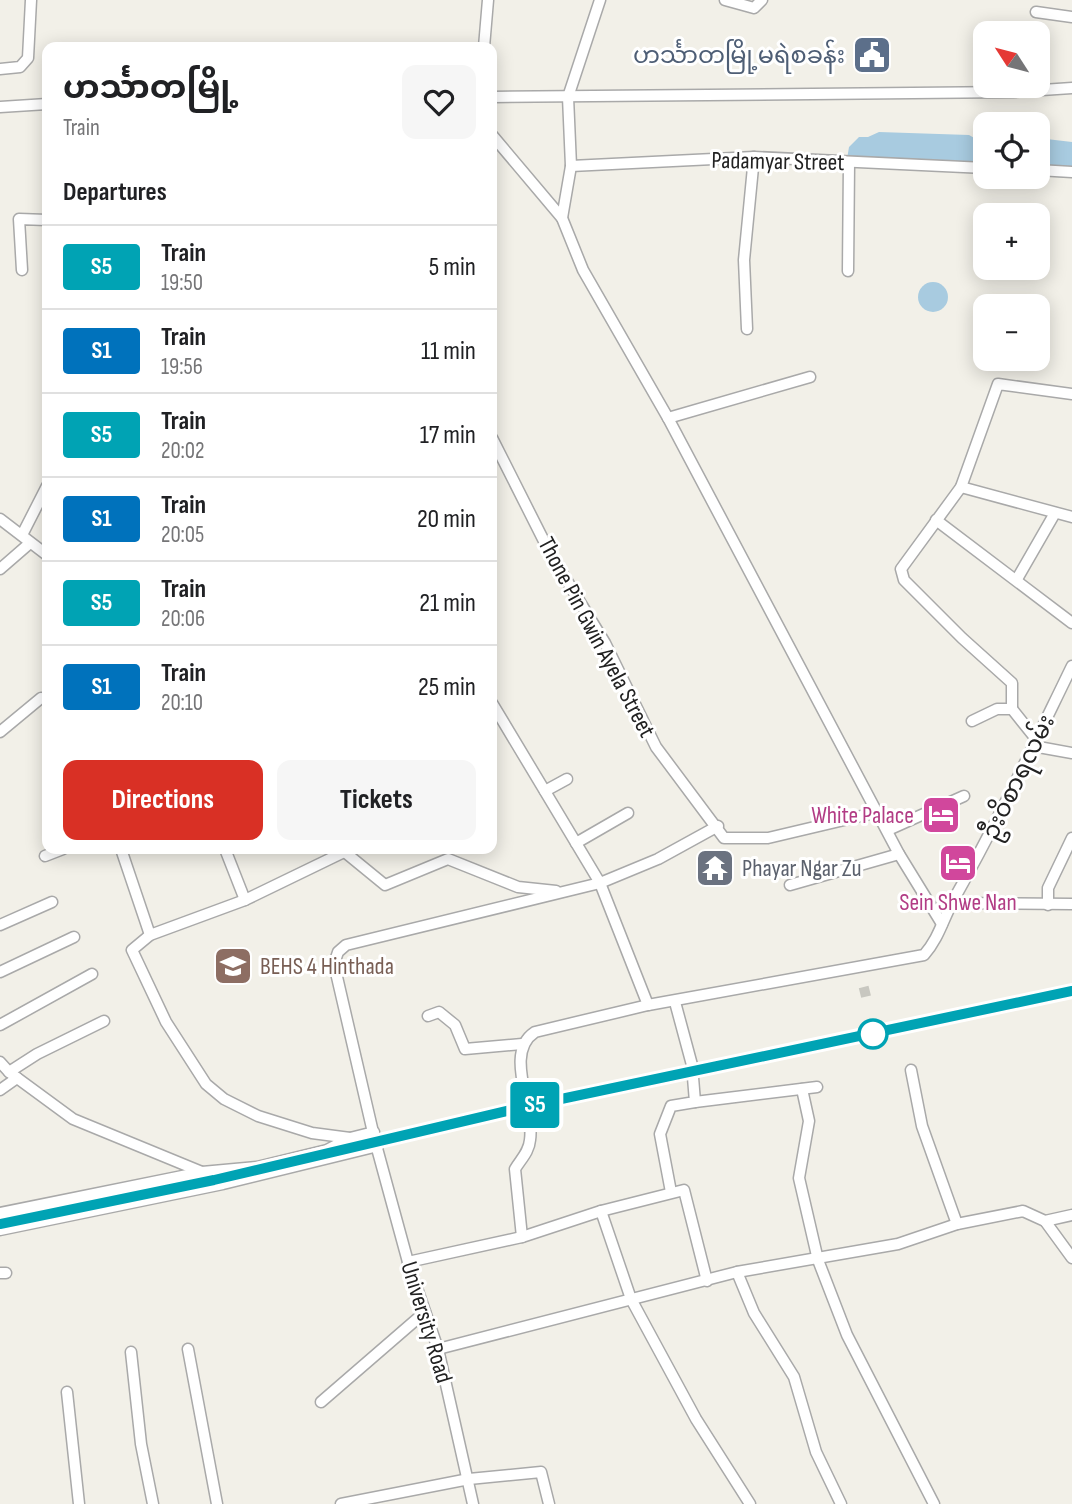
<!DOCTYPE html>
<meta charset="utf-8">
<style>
:root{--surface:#fff;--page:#f6f6f6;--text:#202124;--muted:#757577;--line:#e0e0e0;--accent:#d93025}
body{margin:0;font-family:"Sofia Sans Condensed","Noto Sans Myanmar",sans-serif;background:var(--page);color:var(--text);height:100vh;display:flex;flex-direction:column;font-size:26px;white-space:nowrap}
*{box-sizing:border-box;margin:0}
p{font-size:23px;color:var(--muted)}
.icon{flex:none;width:38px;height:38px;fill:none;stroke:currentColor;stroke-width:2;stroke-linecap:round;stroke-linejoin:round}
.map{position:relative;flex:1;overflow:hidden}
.drawer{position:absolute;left:42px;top:42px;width:455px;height:812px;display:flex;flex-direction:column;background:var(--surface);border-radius:14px;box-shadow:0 4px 18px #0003}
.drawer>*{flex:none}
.badge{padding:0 14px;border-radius:5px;font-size:24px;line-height:46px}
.needle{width:46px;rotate:306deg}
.fabs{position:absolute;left:973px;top:21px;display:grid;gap:14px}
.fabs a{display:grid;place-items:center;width:77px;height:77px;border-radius:14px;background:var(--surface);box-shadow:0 4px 18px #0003;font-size:35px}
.map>.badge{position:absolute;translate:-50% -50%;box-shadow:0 0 0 4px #fff}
h2{padding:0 21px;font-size:26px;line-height:63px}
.round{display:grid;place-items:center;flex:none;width:74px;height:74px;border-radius:14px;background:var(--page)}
.overview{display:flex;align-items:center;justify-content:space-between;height:119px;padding:0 21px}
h1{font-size:33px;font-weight:700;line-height:52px}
.action{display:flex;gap:14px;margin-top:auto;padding:14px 21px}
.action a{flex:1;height:80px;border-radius:14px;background:var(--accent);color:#fff;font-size:28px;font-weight:700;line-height:80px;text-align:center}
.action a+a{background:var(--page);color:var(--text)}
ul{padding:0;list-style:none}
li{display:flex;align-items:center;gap:21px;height:84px;padding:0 21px;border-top:2px solid var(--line)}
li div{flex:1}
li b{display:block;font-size:26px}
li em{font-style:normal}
li .badge{min-width:77px;font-weight:700;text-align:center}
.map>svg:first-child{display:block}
.water{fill:#a8cbe0}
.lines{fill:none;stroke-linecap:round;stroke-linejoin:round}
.minor-tunnel{stroke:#c8c7c0;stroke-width:10;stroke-dasharray:10 5;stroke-linecap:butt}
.minor-casing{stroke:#a9a9a9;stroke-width:13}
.minor{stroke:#fff;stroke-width:10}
.rail-casing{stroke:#707070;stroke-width:5}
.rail{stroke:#fff;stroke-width:2.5;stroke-dasharray:8;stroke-linecap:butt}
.line-casing{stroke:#fff;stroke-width:16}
.line{stroke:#00a3b4;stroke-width:10}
.stop-dot{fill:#fff;stroke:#00a3b4;stroke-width:3.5}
.labels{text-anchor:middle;stroke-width:6;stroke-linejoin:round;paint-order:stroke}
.service-label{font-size:24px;fill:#4e5e75;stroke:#fff;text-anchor:end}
.street-label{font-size:24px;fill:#222;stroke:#fff}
.hotel-label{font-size:24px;fill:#b23c85;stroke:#fff;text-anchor:end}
.worship-label{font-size:24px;fill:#5b616d;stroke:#fff;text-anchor:start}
.education-label{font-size:24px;fill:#785e54;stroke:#fff;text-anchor:start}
</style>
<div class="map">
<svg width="1072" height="1504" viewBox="0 0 1072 1504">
<rect width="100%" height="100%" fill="#f2f0e8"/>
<!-- water -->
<g class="water">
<path d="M879 132 969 135 985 144V172L881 164C868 168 857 170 847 159L849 147 859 137H868Z"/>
<path d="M1038 138 1072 142V178L1038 176Z"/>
<circle cx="933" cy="297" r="15"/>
</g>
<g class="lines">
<!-- minor-tunnel -->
<path class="minor-tunnel" d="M860 993 872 990"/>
<defs>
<g id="minor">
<path d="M725 0 754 8 762 0"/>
<path d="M1036 12 1072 17"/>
<path d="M484 47 488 0"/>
<path d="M0 69 20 67 28 58 31 0"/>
<path d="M492 97 1013 92 1072 88"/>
<path d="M0 107 47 104"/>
<path d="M492 135 562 218 583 270 668 418 899 854 942 924"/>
<path d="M571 166 754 157 985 168"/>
<path d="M1038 170 1072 172"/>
<path d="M562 218 571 166 568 97 600 0"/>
<path d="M22 270 19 219 47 220"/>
<path d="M848 271 849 163"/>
<path d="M747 329 744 260 754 157"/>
<path d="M668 418 810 377"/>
<path d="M492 438 550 553 605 643 656 747 724 838H768L878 812"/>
<path d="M961 487 1072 517"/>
<path d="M0 519 47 555"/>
<path d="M936 520 1072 623"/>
<path d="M22 535 47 486"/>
<path d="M0 569 30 543"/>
<path d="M1017 579 1055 513"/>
<path d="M492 703 600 883 648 1005"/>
<path d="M1012 709V683L962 638 904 580 901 569 961 487 998 384 1072 394"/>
<path d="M972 721 997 709H1012L1036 739"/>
<path d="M0 732 41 698"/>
<path d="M1033 746 1072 753"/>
<path d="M545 791 567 779"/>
<path d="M888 830 964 796"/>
<path d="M576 843 628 813"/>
<path d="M121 849 150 935"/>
<path d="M225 849 245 900"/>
<path d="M341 849 385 885 448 859 518 887 556 891"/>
<path d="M342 853 245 900 150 935 132 950 166 1022 206 1084 224 1099 258 1116 312 1133 350 1138"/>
<path d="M45 856 63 849"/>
<path d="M790 885 899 854"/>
<path d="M952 903 1072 904"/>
<path d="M1048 905V888L1072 838"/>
<path d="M0 925 52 902"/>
<path d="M0 972 74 937"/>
<path d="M428 1016 439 1012 455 1025 465 1049 522 1044"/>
<path d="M0 1025 92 974"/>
<path d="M0 1062 9 1072 73 1119 202 1172 257 1167 327 1150 350 1138 374 1132"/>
<path d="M911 1070 922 1126 957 1224"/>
<path d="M9 1072 37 1054 104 1021"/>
<path d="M802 1089 809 1121 799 1178 818 1260 847 1335 934 1504"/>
<path d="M0 1090 17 1078"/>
<path d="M695 1102 817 1087"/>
<path d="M671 1192 660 1134 671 1106 695 1102 692 1065 675 1002"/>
<path d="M601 1211 631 1299 696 1419 750 1504"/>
<path d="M0 1213 202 1172"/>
<path d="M1045 1221 1072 1258"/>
<path d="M0 1230 223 1184 378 1146"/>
<path d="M522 1237 515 1169C521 1159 529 1152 530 1140 535 1107 503 1053 535 1032L648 1005 924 955C939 938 943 919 954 899 997 823 1034 744 1072 666"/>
<path d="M408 1262 522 1237 601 1211 684 1190 707 1281"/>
<path d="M737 1272 754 1313 794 1377 816 1452 841 1504"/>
<path d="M0 1273H6"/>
<path d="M188 1349 217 1504"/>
<path d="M438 1349 737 1272 898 1244 957 1224 1023 1211 1045 1221 1072 1215"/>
<path d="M131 1352 141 1444 153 1504"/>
<path d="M67 1392 79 1504"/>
<path d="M321 1402 425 1312"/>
<path d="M341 1504 469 1479 541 1472 549 1504"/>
<path d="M473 1504 438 1349 408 1262 375 1141 334 964 338 952 346 945 600 883 658 859 718 826"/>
</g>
</defs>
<!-- minor casing -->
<use href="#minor" class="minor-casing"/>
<!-- minor -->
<use href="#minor" class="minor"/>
<defs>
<path id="rail" d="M0 1224 214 1180 529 1106 1072 991"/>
</defs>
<!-- rail casing -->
<use href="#rail" class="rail-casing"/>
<!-- rail -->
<use href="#rail" class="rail"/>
</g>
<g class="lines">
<defs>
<path id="line" d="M0 1224 214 1180 528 1106 1072 991"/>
</defs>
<!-- line casing -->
<use href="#line" class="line-casing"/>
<!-- line -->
<use href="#line" class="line"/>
</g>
<!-- icons -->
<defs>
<symbol id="civic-square" viewBox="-11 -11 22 22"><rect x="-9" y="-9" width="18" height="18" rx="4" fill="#5c6f8a" stroke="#fff"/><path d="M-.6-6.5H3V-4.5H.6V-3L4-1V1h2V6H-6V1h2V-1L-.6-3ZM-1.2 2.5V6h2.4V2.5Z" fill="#fff"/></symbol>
<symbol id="hotel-square" viewBox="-11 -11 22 22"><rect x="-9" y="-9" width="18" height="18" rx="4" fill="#d1479c" stroke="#fff"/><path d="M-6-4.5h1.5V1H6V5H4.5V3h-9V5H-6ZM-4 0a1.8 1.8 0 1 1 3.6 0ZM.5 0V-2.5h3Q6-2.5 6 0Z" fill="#fff"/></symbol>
<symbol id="temple-square" viewBox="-11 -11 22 22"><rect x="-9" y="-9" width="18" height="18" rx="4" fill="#6b7280" stroke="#fff"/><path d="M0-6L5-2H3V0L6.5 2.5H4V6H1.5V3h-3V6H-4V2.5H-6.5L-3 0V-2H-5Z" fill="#fff"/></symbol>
<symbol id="school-square" viewBox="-11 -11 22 22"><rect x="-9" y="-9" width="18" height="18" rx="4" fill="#8d6e63" stroke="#fff"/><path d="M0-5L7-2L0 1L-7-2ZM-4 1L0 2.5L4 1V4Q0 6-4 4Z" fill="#fff"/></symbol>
</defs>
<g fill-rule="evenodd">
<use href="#civic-square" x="850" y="33" width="44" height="44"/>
<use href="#hotel-square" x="919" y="793" width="44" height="44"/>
<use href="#hotel-square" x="936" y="841" width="44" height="44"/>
<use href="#temple-square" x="693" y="846" width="44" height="44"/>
<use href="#school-square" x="211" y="944" width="44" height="44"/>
</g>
<!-- markers -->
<circle class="stop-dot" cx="873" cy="1034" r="14"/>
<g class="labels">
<!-- service labels -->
<g class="service-label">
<text x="845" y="63">ဟင်္သာတမြို့မရဲစခန်း</text>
</g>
<!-- street labels -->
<g class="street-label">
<text transform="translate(778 161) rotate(1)" y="8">Padamyar Street</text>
<text transform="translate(597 637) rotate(62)" y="8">Thone Pin Gwin Ayela Street</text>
<text transform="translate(1018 777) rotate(-64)" y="8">ဦးဝိစာရလမ်း</text>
<text transform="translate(427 1322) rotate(73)" y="8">University Road</text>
</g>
<!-- hotel labels -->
<g class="hotel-label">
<text x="914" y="823">White Palace</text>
<text x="958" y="910" text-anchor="middle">Sein Shwe Nan</text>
</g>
<!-- worship labels -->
<g class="worship-label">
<text x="742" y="876">Phayar Ngar Zu</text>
</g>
<!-- education labels -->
<g class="education-label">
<text x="260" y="974">BEHS 4 Hinthada</text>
</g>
</g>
</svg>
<div class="fabs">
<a><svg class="needle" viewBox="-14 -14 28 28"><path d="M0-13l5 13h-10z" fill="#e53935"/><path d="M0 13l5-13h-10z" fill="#757577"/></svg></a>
<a><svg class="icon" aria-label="locate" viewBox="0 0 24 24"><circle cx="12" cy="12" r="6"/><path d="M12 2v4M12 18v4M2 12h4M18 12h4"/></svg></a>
<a>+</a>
<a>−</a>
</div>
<b class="badge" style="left:535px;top:1105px;background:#00a3b4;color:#fff">S5</b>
<section class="drawer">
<div class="overview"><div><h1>ဟင်္သာတမြို့</h1><p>Train</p></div><a class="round"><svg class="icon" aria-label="heart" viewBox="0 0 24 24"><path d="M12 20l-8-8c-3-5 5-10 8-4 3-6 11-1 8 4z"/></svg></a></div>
<h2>Departures</h2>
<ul>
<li><span class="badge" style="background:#00a3b4;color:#fff">S5</span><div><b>Train</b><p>19:50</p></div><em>5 min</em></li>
<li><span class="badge" style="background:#0072bc;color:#fff">S1</span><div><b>Train</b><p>19:56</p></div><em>11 min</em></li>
<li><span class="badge" style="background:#00a3b4;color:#fff">S5</span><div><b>Train</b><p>20:02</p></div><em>17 min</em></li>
<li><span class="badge" style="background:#0072bc;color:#fff">S1</span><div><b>Train</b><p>20:05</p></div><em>20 min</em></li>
<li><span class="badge" style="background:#00a3b4;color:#fff">S5</span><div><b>Train</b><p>20:06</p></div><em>21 min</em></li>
<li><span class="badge" style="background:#0072bc;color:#fff">S1</span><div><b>Train</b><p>20:10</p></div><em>25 min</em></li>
</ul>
<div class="action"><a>Directions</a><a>Tickets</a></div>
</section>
</div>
